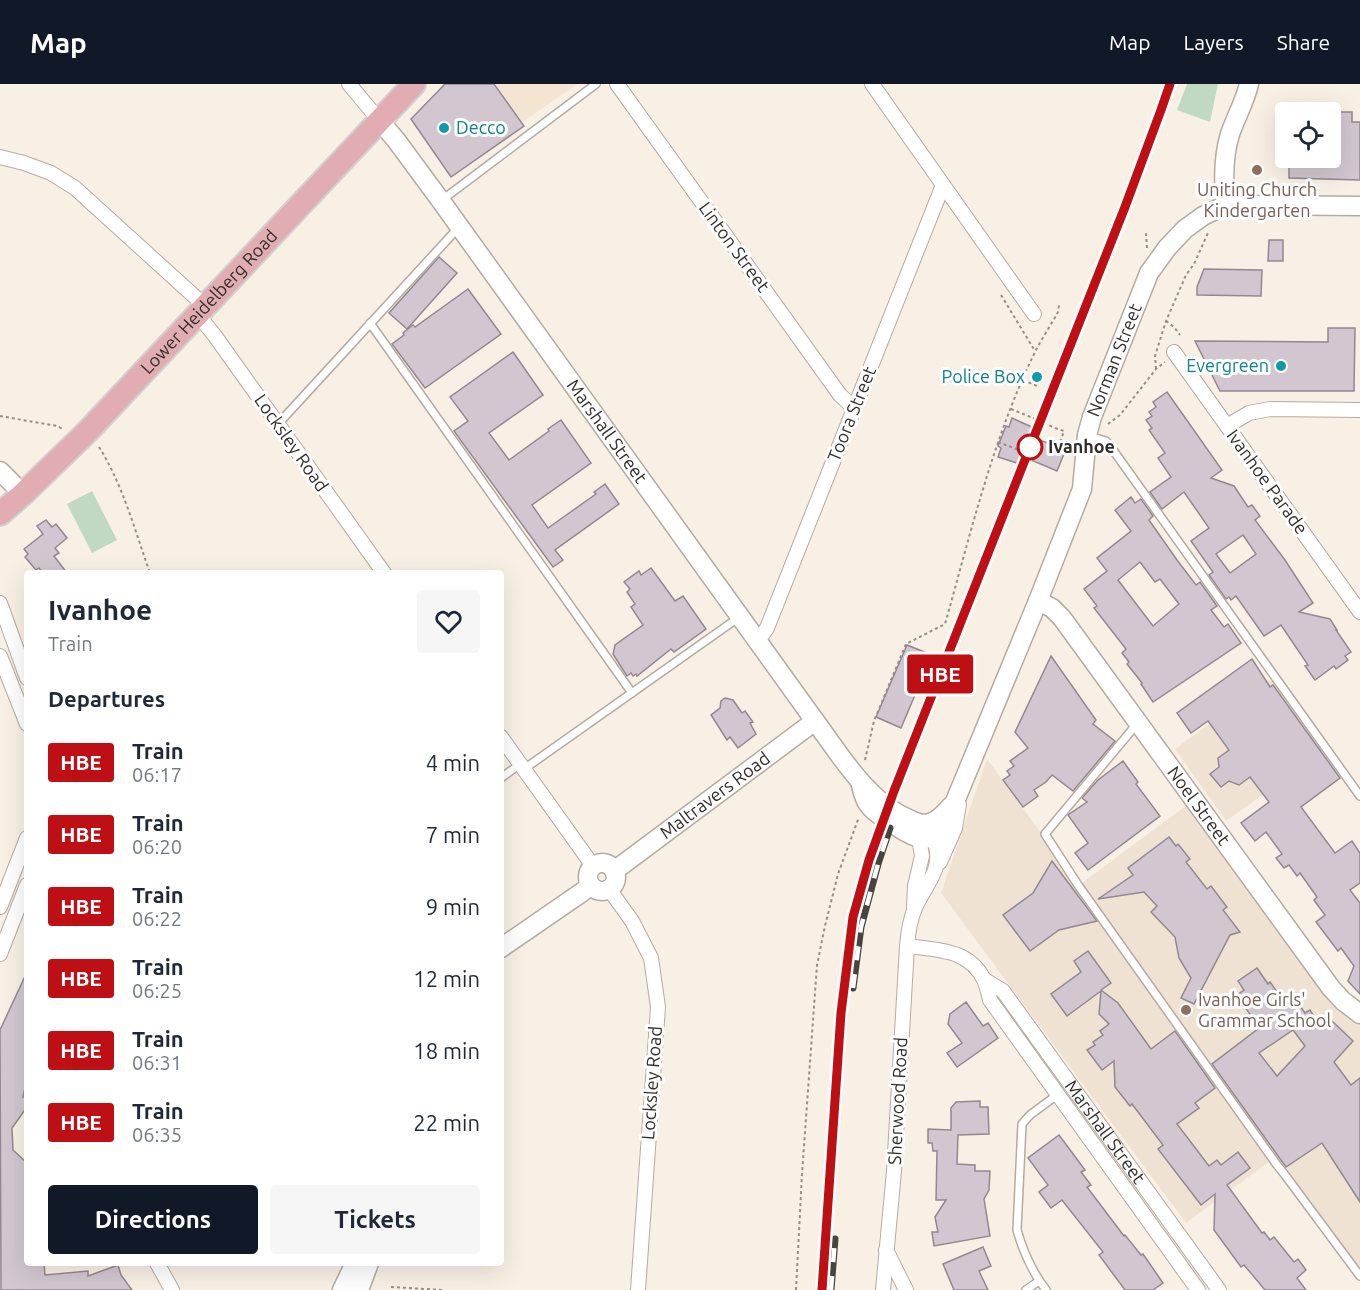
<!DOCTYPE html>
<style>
:root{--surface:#fff;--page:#f6f6f7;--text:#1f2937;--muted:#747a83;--accent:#111827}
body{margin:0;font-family:Ubuntu,sans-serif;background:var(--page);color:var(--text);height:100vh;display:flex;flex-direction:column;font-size:22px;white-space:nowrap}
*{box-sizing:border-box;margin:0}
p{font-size:20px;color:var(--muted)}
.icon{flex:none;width:33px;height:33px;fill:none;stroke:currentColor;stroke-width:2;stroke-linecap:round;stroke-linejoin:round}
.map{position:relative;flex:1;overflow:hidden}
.sheet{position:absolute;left:24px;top:486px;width:480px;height:696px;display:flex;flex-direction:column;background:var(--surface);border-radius:6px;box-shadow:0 6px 24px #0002}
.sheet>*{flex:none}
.badge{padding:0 12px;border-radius:4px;font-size:21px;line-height:39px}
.controls{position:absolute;left:1275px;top:18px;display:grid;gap:12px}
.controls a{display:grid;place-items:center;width:66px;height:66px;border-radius:6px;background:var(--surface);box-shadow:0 6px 24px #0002;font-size:30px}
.map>.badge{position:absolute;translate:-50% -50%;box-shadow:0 0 0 3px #fff}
h2{padding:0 24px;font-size:22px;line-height:54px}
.round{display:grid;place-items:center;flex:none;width:63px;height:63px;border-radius:6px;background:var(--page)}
.head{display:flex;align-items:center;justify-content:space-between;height:102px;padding:0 24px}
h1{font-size:28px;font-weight:700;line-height:45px}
.cta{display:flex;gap:12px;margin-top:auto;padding:12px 24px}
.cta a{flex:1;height:69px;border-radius:6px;background:var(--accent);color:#fff;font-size:24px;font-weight:700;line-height:69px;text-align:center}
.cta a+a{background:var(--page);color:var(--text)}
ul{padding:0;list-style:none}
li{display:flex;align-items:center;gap:18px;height:72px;padding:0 24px}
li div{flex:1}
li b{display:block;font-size:22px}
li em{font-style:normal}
li .badge{min-width:66px;font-weight:700;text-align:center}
header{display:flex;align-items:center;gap:36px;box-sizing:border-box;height:84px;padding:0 30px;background:var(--accent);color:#fff}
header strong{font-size:28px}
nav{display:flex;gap:33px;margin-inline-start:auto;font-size:21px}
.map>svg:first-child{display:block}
.commercial{fill:#f3e5d2}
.built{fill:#f0e2d2}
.green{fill:#c1d8c3}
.building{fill:#d2c7d0;stroke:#928890;stroke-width:1.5;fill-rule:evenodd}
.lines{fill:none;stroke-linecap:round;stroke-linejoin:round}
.service-casing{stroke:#b4aba1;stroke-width:10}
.minor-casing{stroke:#b4aba1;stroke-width:16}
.tertiary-casing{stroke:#b4aba1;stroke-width:21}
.primary-casing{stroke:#d2d1d0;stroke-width:26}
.path{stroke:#958f87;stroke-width:2;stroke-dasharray:3 3;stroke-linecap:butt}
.service{stroke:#fff;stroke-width:7}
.minor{stroke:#fff;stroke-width:14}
.tertiary{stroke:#fff;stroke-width:18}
.primary{stroke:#e1acb2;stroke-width:22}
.rail-casing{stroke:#47433e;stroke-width:7}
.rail{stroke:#fff;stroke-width:4.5;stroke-dasharray:14;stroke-linecap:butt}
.path-bridge{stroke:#958f87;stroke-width:2;stroke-dasharray:3 3;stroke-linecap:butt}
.line-casing{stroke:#fff;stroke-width:14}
.line{stroke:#be1014;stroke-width:9}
.culture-dot{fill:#0f9aa8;stroke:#fff;stroke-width:2}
.education-dot{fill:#8d6e63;stroke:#fff;stroke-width:2}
.stop-dot{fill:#fff;stroke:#be1014;stroke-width:3}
.labels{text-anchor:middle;stroke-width:6;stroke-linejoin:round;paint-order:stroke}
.culture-label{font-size:18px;fill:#0d838f;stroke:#fff;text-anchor:end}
.education-label{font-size:18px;fill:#785e54;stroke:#fff}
.street-label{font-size:18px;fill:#312e2a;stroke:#fff}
.stop-label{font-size:18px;font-weight:bold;fill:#312e2a;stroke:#fff;text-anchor:start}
</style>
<header>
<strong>Map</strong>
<nav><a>Map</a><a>Layers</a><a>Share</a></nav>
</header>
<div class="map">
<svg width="1360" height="1206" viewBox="0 0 1360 1206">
<rect width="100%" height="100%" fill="#f9f0e5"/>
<!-- commercial -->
<path class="commercial" d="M496 0H577L523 38Z"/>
<!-- built -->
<g class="built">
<path d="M1271 595 1323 668 1226 737 1175 665Z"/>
<path d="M987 675 1079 801 1187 721 1327 913 1360 940V1183L1274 1074 1186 1139 941 809Z"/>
</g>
<!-- green -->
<g class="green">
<path d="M1187 0H1218L1210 38 1177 26Z"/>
<path d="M92 407 117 456 92 469 67 420Z"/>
</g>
<!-- building -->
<g class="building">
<path d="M445 0H494L524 42 451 93 411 35Z"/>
<path d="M1330 28H1352V38H1360V96L1289 94V74H1330Z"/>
<path d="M1269 156H1283V177H1268Z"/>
<path d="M439 173 457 189 407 245 389 229Z"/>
<path d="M1204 185 1262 186 1261 212 1197 211V203Z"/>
<path d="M468 205 501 250 425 304 392 260 404 251 403 249 413 241 415 243Z"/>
<path d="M1328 244H1355L1354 307H1220L1195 257 1328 258Z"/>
<path d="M513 268 543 311 489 349 509 376 549 347 548 345 561 336 591 379 532 421 548 444 596 410 594 408 605 400 619 420 555 466 563 476 553 483 454 347 468 337 450 313Z"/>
<path d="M1167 308 1222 386 1211 394 1234 402 1248 423 1252 421 1260 432 1255 436 1285 476 1313 519 1299 528 1330 535 1337 546H1336L1351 568 1345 572 1348 576 1336 585 1334 582 1315 596 1305 582 1308 581 1281 541 1264 552 1236 512 1231 516 1229 513 1226 515 1209 491 1213 488 1191 457 1209 444 1184 408 1162 425 1150 408 1171 393 1158 374 1165 369 1149 346 1152 344 1146 336 1152 332 1149 328 1156 323 1153 318ZM1243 451 1256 470 1230 489 1216 470Z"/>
<path d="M1012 334 1034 344 1030 353 1066 365 1057 387 1022 372 1020 380 998 373 1001 364 998 362 1006 342 1009 343Z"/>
<path d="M1131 413 1135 419 1141 415 1153 432 1149 436 1177 476 1196 501 1200 498 1217 522 1211 526 1224 543 1228 540 1241 559 1153 618 1141 600 1142 599 1127 580 1129 578 1122 569 1126 565 1094 524 1097 522 1084 505 1107 487 1097 474 1131 447 1115 426ZM1140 478 1155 498 1160 495 1179 520 1153 542 1118 496Z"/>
<path d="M46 436 52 443 56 440 67 454 55 464 59 469 54 472 67 489H43L39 484 36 486 25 473 28 470 24 465 43 450 37 442Z"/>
<path d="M651 484 675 517 683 512 706 545 674 568 671 565 637 592 636 590 633 592 631 589 627 592 613 570 615 561 643 541 631 523 635 520 627 508 630 505 624 498 639 487 641 491Z"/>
<path d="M907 561 932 571 901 644 876 633Z"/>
<path d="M1051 572 1096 636 1093 640 1115 657 1073 707 1052 691 1046 698 1034 706 1038 712 1023 723 1003 696 1010 691 1007 687 1014 682 1010 677 1028 664 1015 648Z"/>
<path d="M1252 575 1270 603 1273 601 1340 694 1301 723 1335 769 1352 757 1360 769V799L1350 806 1360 819V910L1348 897 1354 882 1341 864 1338 867 1316 838 1325 831 1314 816 1317 813 1300 789 1297 792 1289 781 1284 784 1276 774 1282 770 1266 748 1255 757 1241 739 1269 718 1250 693 1239 701 1229 697 1221 703 1210 690 1219 683 1218 674 1229 666 1208 637 1191 649 1177 629Z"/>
<path d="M725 614 733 616 742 629 745 627 753 638 750 639 756 650 738 664 730 653 727 656 711 631 720 624 721 617Z"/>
<path d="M1123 677 1138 698 1136 700 1160 732 1088 786 1075 769 1088 759 1068 731 1087 718 1082 714 1098 696Z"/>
<path d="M1169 753 1176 762 1178 760 1190 775 1186 778 1207 805 1211 802 1227 823 1223 826 1240 848 1230 851 1194 920 1181 914 1191 894 1179 874 1175 853 1151 828 1157 822 1144 808 1098 815 1133 791 1128 784Z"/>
<path d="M1052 777 1097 837 1059 846 1030 867 1003 831 1033 809Z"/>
<path d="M1088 867 1111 899 1101 906 1118 919 1151 965 1175 947 1215 1004 1195 1019 1199 1024 1177 1040 1209 1082 1217 1076 1221 1081 1238 1068 1250 1084 1227 1101 1262 1149 1264 1148 1270 1156 1274 1153 1294 1178 1298 1175 1306 1186 1297 1194 1306 1206H1265L1244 1181 1241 1183 1214 1146 1215 1110 1201 1121 1158 1065 1163 1061 1132 1020 1130 1022 1115 1003 1114 977 1102 986 1087 966 1095 961 1093 958 1103 951 1100 947 1109 940 1099 930 1101 907 1067 932 1051 910 1081 888 1074 877Z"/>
<path d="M1257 884 1268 900 1270 898 1282 915 1291 909 1305 929 1310 926 1322 945 1331 936 1353 957 1334 978 1351 1001 1360 994V1118L1322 1059 1286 1083 1212 980 1259 944 1237 911 1244 906 1238 897ZM1293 946 1305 962 1277 992 1259 969Z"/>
<path d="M27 888V995L23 1013 27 1012V1023L12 1044 13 1066 27 1079V1179H44L45 1191 88 1187V1192L118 1181 121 1191 132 1206H1L0 946Z"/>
<path d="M966 918 983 942 988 939 998 954 957 983 947 969 962 959 948 940 950 930Z"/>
<path d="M980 1017V1023H988L989 1050 958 1051 957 1080 975 1081V1087H990L989 1106 984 1115 990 1152 934 1162 932 1148H938L935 1133 946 1116H936L937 1067H933L932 1059H928V1045L951 1046V1024L956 1018Z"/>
<path d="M1059 1051 1085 1086 1081 1088 1091 1101 1087 1103 1124 1152 1125 1151 1141 1171 1143 1170 1163 1199 1153 1206H1125L1099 1171 1103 1168 1062 1116 1051 1124 1039 1108 1048 1101 1028 1074Z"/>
<path d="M983 1163 991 1182 979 1187 988 1206H954L943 1180Z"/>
</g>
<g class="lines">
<defs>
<g id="service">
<path d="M442 116 596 0"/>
<path d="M370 239 632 609"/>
<path d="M278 340 459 143"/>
<path d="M1089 352 1106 357 1113 366 1360 712"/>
<path d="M1136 641 1045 750 1078 801 1277 1081 1285 1091 1360 1192"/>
<path d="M524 685 738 534"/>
<path d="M501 694 520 680"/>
<path d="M1026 1206 1039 1197"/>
<path d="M1046 1206C1033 1189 1023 1167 1017 1146L1022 1040 1030 1031 1057 1011"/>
</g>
<g id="minor">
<path d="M349 0 379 36"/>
<path d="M617 0 840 311 854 324"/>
<path d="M872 0 1034 230"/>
<path d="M0 73 24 79 51 89 75 104 205 222"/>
<path d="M198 231 215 252 384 489"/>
<path d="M1174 268 1360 528"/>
<path d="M1227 342 1249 329 1270 325 1360 326"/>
<path d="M0 519 27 594"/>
<path d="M758 557 767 544 943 101"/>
<path d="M0 572 27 640"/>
<path d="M501 653 593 782"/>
<path d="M940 778 955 744 959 720"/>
<path d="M609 805 632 837 651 874 658 923 638 1206"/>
<path d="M0 823 27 754"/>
<path d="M914 823 915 802 922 772 919 754"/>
<path d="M907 862C937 866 971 865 985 898 987 904 989 910 990 916L1198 1206"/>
<path d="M0 870 27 801"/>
<path id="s1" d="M985 896 1003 907 1219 1206"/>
<path d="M886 1166 906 1206"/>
<path d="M157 1179 172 1206"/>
<path d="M883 1206 894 1087 907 862C908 849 910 836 915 824 927 797 946 784 933 753"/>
</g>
<g id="tertiary">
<path id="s2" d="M379 36 396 56 441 117 815 637C841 672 869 720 911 736 917 739 923 741 929 739 938 737 945 729 951 722"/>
<path d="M1226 121C1223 96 1223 73 1230 50 1236 33 1245 17 1249 0"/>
<path d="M0 387 23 410"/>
<path id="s3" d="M1038 517 1052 524 1062 534 1331 904 1343 917 1360 930"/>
<path id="s4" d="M860 697C862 705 863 713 868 720 872 726 879 731 886 735 901 746 928 767 944 744L1038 517 1082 405 1087 351 1092 333 1149 189 1167 164 1185 145 1203 132 1226 121 1360 122"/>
<circle cx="602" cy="793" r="14"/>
<path id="s5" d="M614 787 815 637"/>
<path d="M501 864 591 802"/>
<path d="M342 1206 355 1179"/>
<path d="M359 1206 369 1179"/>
</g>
<g id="primary">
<path id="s6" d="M0 430 23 410 89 346 414 0"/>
</g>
</defs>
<!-- service casing -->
<use href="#service" class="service-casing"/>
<!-- minor casing -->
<use href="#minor" class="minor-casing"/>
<!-- tertiary casing -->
<use href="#tertiary" class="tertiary-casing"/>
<!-- primary casing -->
<use href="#primary" class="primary-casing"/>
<!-- path -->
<g class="path">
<path d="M1147 164 1146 150 1149 148"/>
<path d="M1001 211 1035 267"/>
<path d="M1166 237 1174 243 1180 251"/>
<path d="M1156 285 1155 272 1166 237 1186 191 1194 180 1208 149"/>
<path d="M1023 296 1037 302"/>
<path d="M1011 325 1033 334"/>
<path d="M0 332 57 342 63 345"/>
<path d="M1108 340 1120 331 1156 285 1165 278"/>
<path d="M1055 344 1064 347 1060 358"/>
<path d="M1047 357 1059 359H1069"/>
<path d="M998 358 1024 368"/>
<path d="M99 363C123 401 135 447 150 489"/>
<path d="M865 676 874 637 906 560 945 540C971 448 993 354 1035 268 1042 254 1051 241 1058 228L1059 221"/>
<path d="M391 1203 443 1206"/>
<path d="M796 1206 802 1090 817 881 825 842 838 790 859 733"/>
</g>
<!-- service -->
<use href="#service" class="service"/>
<!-- minor -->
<use href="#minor" class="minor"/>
<!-- tertiary -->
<use href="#tertiary" class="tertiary"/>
<!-- primary -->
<use href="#primary" class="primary"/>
<defs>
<g id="rail">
<path d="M853 904 861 843 878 780 890 744"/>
<path d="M822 1206 841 929 853 833 869 776 894 707 1125 123 1161 26 1170 0"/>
<path d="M831 1206 835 1155"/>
</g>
</defs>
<!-- rail casing -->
<use href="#rail" class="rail-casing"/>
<!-- rail -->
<use href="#rail" class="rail"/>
<!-- path-bridge -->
<path class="path-bridge" d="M1033 334 1055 344"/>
</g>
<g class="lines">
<defs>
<path id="line" d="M822 1206 841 929 853 833 869 776 894 707 1125 123 1161 26 1170 0"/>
</defs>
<!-- line casing -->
<use href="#line" class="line-casing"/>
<!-- line -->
<use href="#line" class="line"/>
</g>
<!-- markers -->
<g class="culture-dot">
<circle cx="444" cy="44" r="6"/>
<circle cx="1281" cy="282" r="6"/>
<circle cx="1037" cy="293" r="6"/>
</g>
<g class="education-dot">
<circle cx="1257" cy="86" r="6"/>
<circle cx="1186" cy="926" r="6"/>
</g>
<circle class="stop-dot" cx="1030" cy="363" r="12"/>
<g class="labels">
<!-- culture labels -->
<g class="culture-label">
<text x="456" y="50" text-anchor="start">Decco</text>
<text x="1269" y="288">Evergreen</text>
<text x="1025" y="299">Police Box</text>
</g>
<!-- education labels -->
<g class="education-label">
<text x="1257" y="112">Uniting Church<tspan x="1257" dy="21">Kindergarten</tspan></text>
<text x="1198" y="922" text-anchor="start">Ivanhoe Girls'<tspan x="1198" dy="21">Grammar School</tspan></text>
</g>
<!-- street labels -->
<g class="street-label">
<text transform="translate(734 163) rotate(54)" y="6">Linton Street</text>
<text dy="6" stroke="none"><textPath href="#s6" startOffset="298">Lower Heidelberg Road</textPath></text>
<text dy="6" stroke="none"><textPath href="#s4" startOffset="615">Norman Street</textPath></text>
<text transform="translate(852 330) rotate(-68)" y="6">Toora Street</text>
<text dy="6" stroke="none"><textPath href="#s2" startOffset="386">Marshall Street</textPath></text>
<text transform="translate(291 359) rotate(55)" y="6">Locksley Road</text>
<text transform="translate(1267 398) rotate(54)" y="6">Ivanhoe Parade</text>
<text dy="6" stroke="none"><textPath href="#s5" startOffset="126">Maltravers Road</textPath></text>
<text dy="6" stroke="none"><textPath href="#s3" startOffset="262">Noel Street</textPath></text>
<text transform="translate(652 999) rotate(-86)" y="6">Locksley Road</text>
<text transform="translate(898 1017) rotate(-87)" y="6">Sherwood Road</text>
<text dy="6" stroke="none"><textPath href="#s1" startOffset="195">Marshall Street</textPath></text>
</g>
<!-- stop labels -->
<g class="stop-label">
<text x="1048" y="369">Ivanhoe</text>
</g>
</g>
</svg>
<div class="controls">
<a><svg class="icon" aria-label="locate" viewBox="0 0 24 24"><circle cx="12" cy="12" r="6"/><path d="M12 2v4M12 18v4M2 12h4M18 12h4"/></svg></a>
</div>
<b class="badge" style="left:940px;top:590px;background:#be1014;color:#fff">HBE</b>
<section class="sheet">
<div class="head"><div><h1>Ivanhoe</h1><p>Train</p></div><a class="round"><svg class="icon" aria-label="heart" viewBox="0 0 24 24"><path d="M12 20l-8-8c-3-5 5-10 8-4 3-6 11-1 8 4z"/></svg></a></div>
<h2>Departures</h2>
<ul>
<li><span class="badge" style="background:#be1014;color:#fff">HBE</span><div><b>Train</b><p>06:17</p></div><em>4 min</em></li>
<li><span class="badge" style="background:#be1014;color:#fff">HBE</span><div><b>Train</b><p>06:20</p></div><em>7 min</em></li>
<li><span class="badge" style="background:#be1014;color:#fff">HBE</span><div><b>Train</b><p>06:22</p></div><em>9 min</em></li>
<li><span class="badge" style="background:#be1014;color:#fff">HBE</span><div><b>Train</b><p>06:25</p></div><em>12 min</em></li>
<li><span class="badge" style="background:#be1014;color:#fff">HBE</span><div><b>Train</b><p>06:31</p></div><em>18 min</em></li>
<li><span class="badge" style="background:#be1014;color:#fff">HBE</span><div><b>Train</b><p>06:35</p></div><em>22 min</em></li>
</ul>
<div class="cta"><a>Directions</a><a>Tickets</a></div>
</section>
</div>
